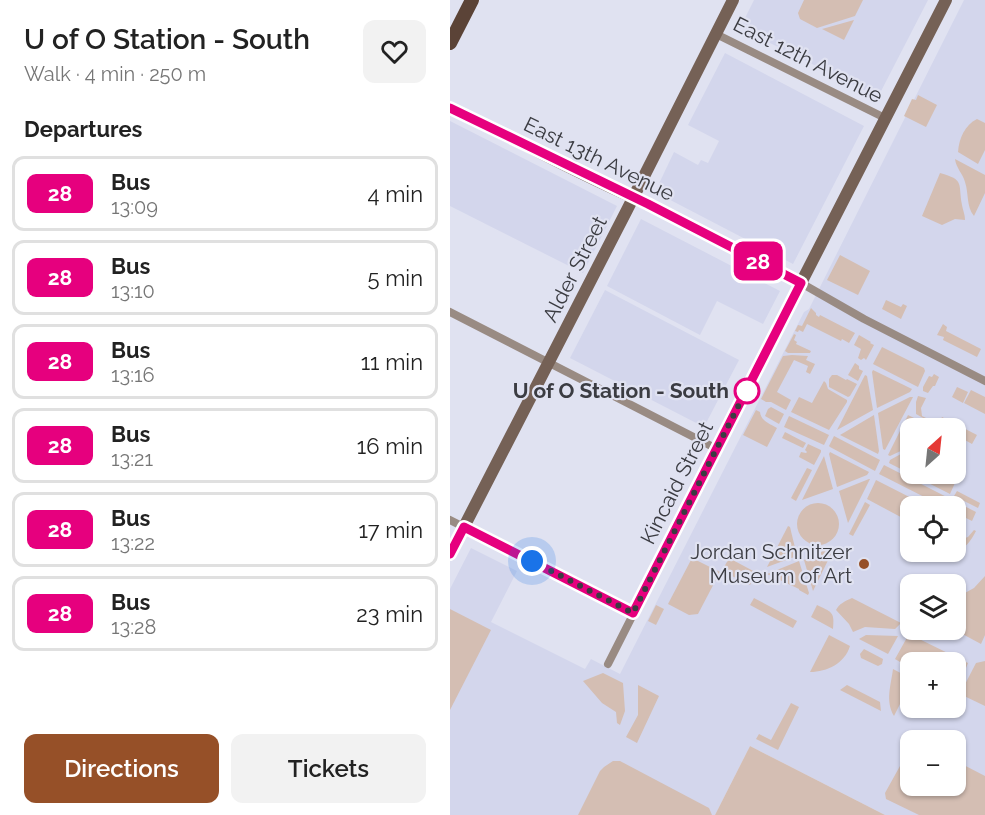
<!DOCTYPE html>
<meta charset="utf-8">
<style>
:root{--surface:#fff;--page:#f2f2f2;--text:#222;--muted:#767676;--line:#e0e0e0;--accent:#965028}
body{margin:0;font-family:Raleway,sans-serif;background:var(--page);color:var(--text);height:100vh;display:flex;flex-direction:column;font-size:22px;white-space:nowrap}
*{box-sizing:border-box;margin:0}
p{font-size:20px;color:var(--muted)}
.icon{flex:none;width:33px;height:33px;fill:none;stroke:currentColor;stroke-width:2;stroke-linecap:round;stroke-linejoin:round}
.map{position:relative;flex:1;overflow:hidden}
.panel{display:flex;flex-direction:column;background:var(--surface);width:450px}
.panel>*{flex:none}
.badge{padding:0 12px;border-radius:9px;font-size:21px;line-height:39px}
.needle{width:39px;rotate:27deg}
.controls{position:absolute;left:450px;top:418px;display:grid;gap:12px}
.controls a{display:grid;place-items:center;width:66px;height:66px;border-radius:12px;background:var(--surface);box-shadow:0 2px 4px #0004;font-size:30px}
.you{position:absolute;width:30px;height:30px;margin:-15px;border:4px solid #fff;border-radius:50%;background:#1a73e8;box-shadow:0 0 0 9px #1a73e833}
.map>.badge{position:absolute;translate:-50% -50%;box-shadow:0 0 0 3px #fff}
h2{padding:0 24px;font-size:22px;line-height:54px}
.round{display:grid;place-items:center;flex:none;width:63px;height:63px;border-radius:12px;background:var(--page)}
.summary{display:flex;align-items:center;justify-content:space-between;height:102px;padding:0 24px}
h1{font-size:28px;font-weight:600;line-height:45px}
.primary-button{display:flex;gap:12px;margin-top:auto;padding:12px 24px}
.primary-button a{flex:1;height:69px;border-radius:12px;background:var(--accent);color:#fff;font-size:24px;font-weight:600;line-height:69px;text-align:center}
.primary-button a+a{background:var(--page);color:var(--text)}
ul{padding:0;list-style:none}
li{display:flex;align-items:center;gap:18px;height:75px;margin:0 12px 9px;padding:0 12px;border:3px solid var(--line);border-radius:12px}
li div{flex:1}
li b{display:block;font-size:22px}
li em{font-style:normal}
li .badge{min-width:66px;font-weight:700;text-align:center}
main{display:flex;flex:1;min-height:0}
.map>svg:first-child{display:block}
.built{fill:#d3d6ec;fill-rule:evenodd}
.green{fill:#d4beb3}
.lines{fill:none;stroke-linecap:round;stroke-linejoin:round}
.street{stroke:#998b83;stroke-width:8}
.secondary{stroke:#756156;stroke-width:12}
.primary{stroke:#5b4337;stroke-width:14}
.line-casing{stroke:#fff;stroke-width:14}
.line{stroke:#e6007e;stroke-width:9}
.walk{stroke:#3b3c42;stroke-width:6;stroke-dasharray:0 10.8}
.stop-dot{fill:#fff;stroke:#e6007e;stroke-width:3}
.poi-dot{fill:#965028;stroke:#e0e2f1;stroke-width:2}
.labels{text-anchor:middle;stroke-width:4.5;stroke-linejoin:round;paint-order:stroke}
.street-label{font-size:21px;fill:#3b3c42;stroke:#e0e2f1}
.stop-label{font-size:21px;font-weight:bold;fill:#3b3c42;stroke:#e0e2f1;text-anchor:end}
.poi-label{font-size:21px;fill:#3b3c42;stroke:#e0e2f1;text-anchor:end}
</style>
<main>
<section class="panel">
<div class="summary"><div><h1>U of O Station - South</h1><p>Walk · 4 min · 250 m</p></div><a class="round"><svg class="icon" aria-label="heart" viewBox="0 0 24 24"><path d="M12 20l-8-8c-3-5 5-10 8-4 3-6 11-1 8 4z"/></svg></a></div>
<h2>Departures</h2>
<ul>
<li><span class="badge" style="background:#e6007e;color:#fff">28</span><div><b>Bus</b><p>13:09</p></div><em>4 min</em></li>
<li><span class="badge" style="background:#e6007e;color:#fff">28</span><div><b>Bus</b><p>13:10</p></div><em>5 min</em></li>
<li><span class="badge" style="background:#e6007e;color:#fff">28</span><div><b>Bus</b><p>13:16</p></div><em>11 min</em></li>
<li><span class="badge" style="background:#e6007e;color:#fff">28</span><div><b>Bus</b><p>13:21</p></div><em>16 min</em></li>
<li><span class="badge" style="background:#e6007e;color:#fff">28</span><div><b>Bus</b><p>13:22</p></div><em>17 min</em></li>
<li><span class="badge" style="background:#e6007e;color:#fff">28</span><div><b>Bus</b><p>13:28</p></div><em>23 min</em></li>
</ul>
<div class="primary-button"><a>Directions</a><a>Tickets</a></div>
</section>
<div class="map">
<svg width="535" height="815" viewBox="0 0 535 815">
<rect width="100%" height="100%" fill="#e0e2f1"/>
<!-- built -->
<g class="built">
<path d="M304 0H478L428 97 290 28Z"/>
<path d="M514 0H535V815H435L300 746 265 815H0V589L21 548 67 571 41 622 135 669 141 659 170 674 354 312 359 309ZM460 429H506V474H460ZM460 507H506V552H460ZM460 585H506V630H460ZM460 663H506V708H460ZM460 741H506V786H460Z"/>
<path d="M275 53 414 126 343 264 205 192 224 152 248 165 251 160 258 163 269 141 238 125Z"/>
<path d="M0 121 167 206 133 273 0 206Z"/>
<path d="M191 219 330 291 313 324 267 301 250 335 157 286Z"/>
<path d="M155 290 289 360 254 427 120 358Z"/>
</g>
<!-- green -->
<g class="green">
<path d="M354 0H413L405 16 367 28 350 19 348 13Z"/>
<path d="M404 20 394 40 372 29Z"/>
<path d="M468 95 487 105 476 127 454 116 462 99 466 100Z"/>
<path d="M527 119 535 123V150L528 164 508 152C509 138 515 125 527 119Z"/>
<path d="M505 159 535 175V193L524 216C516 206 519 194 515 182 513 174 506 168 505 159Z"/>
<path d="M490 173C515 180 508 183 512 205 513 211 515 214 515 220L505 219 492 225 472 216Z"/>
<path d="M390 255 420 271 408 295 377 280Z"/>
<path d="M436 300 451 307 453 304 457 306 451 319 432 309Z"/>
<path d="M361 308 366 313V315L369 317 370 315 405 333 399 343 392 339 391 341 357 324 353 332 349 330 348 332 345 331 348 325 352 326Z"/>
<path d="M493 324 497 327 496 331 531 349 527 357 493 340 494 337 487 335Z"/>
<path d="M344 334 346 335 344 340 347 342 346 344 361 351 360 353H338L335 351Z"/>
<path d="M409 335 421 342 420 343 424 345 416 360 414 358 411 360 408 358 411 349 404 345Z"/>
<path d="M432 347 474 368 475 371 468 387 423 364Z"/>
<path d="M342 355 358 356 356 360 365 364 360 374 356 372 358 366 344 360 327 392 341 400 336 410 321 402H316L311 399 333 356Z"/>
<path d="M405 363 409 366V369L413 371 408 381 398 375Z"/>
<path d="M423 370 462 389 460 392 427 408 422 372Z"/>
<path d="M484 374 489 377 485 386H483L478 393 473 391V387L479 376 482 377Z"/>
<path d="M382 375H387L396 380 397 379 407 384 400 396 398 397 379 387V379Z"/>
<path d="M415 375 417 376 423 410 387 430Z"/>
<path d="M374 381 376 383 378 389 397 400V402L379 430 341 412 349 397 362 403Z"/>
<path d="M507 387 518 392 513 403 502 397Z"/>
<path d="M521 390 535 397V414L514 403Z"/>
<path d="M468 396 476 398 471 408 472 416 476 418 475 419 466 414V402Z"/>
<path d="M460 397H463L435 450 433 449 428 413Z"/>
<path d="M321 407 334 414 329 424 315 416 318 409Z"/>
<path d="M306 410 310 412C311 421 319 423 327 428L317 447 293 435Z"/>
<path d="M424 415 429 451 428 454 390 435Z"/>
<path d="M458 415 474 423 471 428 460 429V434L454 444 455 449 440 456 438 455Z"/>
<path d="M339 416 379 435 374 445 334 427Z"/>
<path d="M492 417 527 435 522 444 506 435V429H493L484 424 485 422 488 423 490 418 491 419Z"/>
<path d="M335 432 356 443 353 448 332 438Z"/>
<path d="M384 436 430 460 425 471 380 447 379 446Z"/>
<path d="M460 438V474H503L508 476 500 494 439 463 440 460 458 450 457 443Z"/>
<path d="M506 439C512 447 517 459 511 469L506 472Z"/>
<path d="M358 444 371 450V452L364 465 349 457 351 452 356 453 357 452 355 450Z"/>
<path d="M380 452 419 472 417 475 387 487 379 454Z"/>
<path d="M374 456 383 489 352 500Z"/>
<path d="M434 465 526 512 522 521 506 513V507H494L429 474Z"/>
<path d="M357 468 362 470 346 501 341 498Z"/>
<path d="M419 479H420L398 523 389 491Z"/>
<path d="M426 480 479 507H460V522L417 499Z"/>
<path d="M507 491 530 503 528 508 504 496Z"/>
<path d="M415 502 420 505 403 536 399 534Z"/>
<circle cx="368" cy="524" r="21"/>
<path d="M338 526 340 527 347 556 317 567Z"/>
<path d="M524 530 526 531C520 542 516 548 504 553L506 550V541L518 537Z"/>
<path d="M382 547 384 548 363 591 354 560Z"/>
<path d="M242 558 270 572 248 614 239 615 218 604Z"/>
<path d="M279 558 307 573 300 585 272 571Z"/>
<path d="M349 561 359 593 358 595 349 590V589L317 574Z"/>
<path d="M535 576V635L531 644 505 630 506 610 513 594 524 588Z"/>
<path d="M304 598 347 621 343 628 300 605Z"/>
<path d="M402 598 451 623 445 629 415 627 403 632 399 624 386 610C389 604 395 601 402 598Z"/>
<path d="M206 605 214 609 206 625 198 621Z"/>
<path d="M367 605C381 612 385 611 383 629L361 617Z"/>
<path d="M0 609 41 630 0 710Z"/>
<path d="M459 634 518 663 516 668 506 670V663H460V668L445 659Z"/>
<path d="M379 635 400 646C395 663 377 672 360 672Z"/>
<path d="M416 635 448 636 438 654 409 639Z"/>
<path d="M414 649 433 659 432 664 428 666 411 658 410 654Z"/>
<path d="M535 661V706L510 694 526 663Z"/>
<path d="M443 669 460 678V684L444 716C435 701 441 685 443 669Z"/>
<path d="M153 673 173 683 175 711 170 725 167 723 166 712 152 703 133 681Z"/>
<path d="M188 685 209 696 187 743 176 737 188 715Z"/>
<path d="M397 685 430 702 431 711 390 690Z"/>
<path d="M341 703 349 707 328 750 306 739 309 734 321 740Z"/>
<path d="M300 746 435 815H265Z"/>
<path d="M460 748V786H506V761L535 776V815H469L436 799 435 793Z"/>
<path d="M163 761H170L259 808 262 815H128L150 771 154 767Z"/>
</g>
<g class="lines">
<!-- street -->
<g class="street">
<path d="M266 34 435 118"/>
<path d="M0 312 267 449"/>
<path d="M0 520 183 613"/>
<path d="M158 664 351 283 414 319 535 381"/>
</g>
<!-- secondary -->
<g class="secondary">
<path d="M0 108C66 139 131 176 198 204L351 283 496 0"/>
<path d="M0 554 177 210 283 0"/>
</g>
<!-- primary -->
<path class="primary" d="M0 43 22 0"/>
</g>
<g class="lines">
<defs>
<path id="line" d="M0 108 198 204 351 283 183 613 14 527 0 554"/>
</defs>
<!-- line casing -->
<use href="#line" class="line-casing"/>
<!-- line -->
<use href="#line" class="line"/>
<!-- walk -->
<path class="walk" d="M82 561 183 613 298 387 297 391"/>
</g>
<!-- markers -->
<circle class="stop-dot" cx="297" cy="391" r="12"/>
<circle class="poi-dot" cx="414" cy="564" r="6"/>
<g class="labels">
<!-- street labels -->
<g class="street-label">
<text transform="translate(358 60) rotate(27)" y="7">East 12th Avenue</text>
<text transform="translate(149 159) rotate(26)" y="7">East 13th Avenue</text>
<text transform="translate(125 269) rotate(-63)" y="7">Alder Street</text>
<text transform="translate(227 483) rotate(-63)" y="7">Kincaid Street</text>
</g>
<!-- stop labels -->
<g class="stop-label">
<text x="279" y="398">U of O Station - South</text>
</g>
<!-- poi labels -->
<g class="poi-label">
<text x="402" y="559">Jordan Schnitzer<tspan x="402" dy="24">Museum of Art</tspan></text>
</g>
</g>
</svg>
<div class="controls">
<a><svg class="needle" viewBox="-14 -14 28 28"><path d="M0-13l5 13h-10z" fill="#e53935"/><path d="M0 13l5-13h-10z" fill="#767676"/></svg></a>
<a><svg class="icon" aria-label="locate" viewBox="0 0 24 24"><circle cx="12" cy="12" r="6"/><path d="M12 2v4M12 18v4M2 12h4M18 12h4"/></svg></a>
<a><svg class="icon" aria-label="layers" viewBox="0 0 24 24"><path d="M12 4l9 5-9 5-9-5zM3 14l9 5 9-5"/></svg></a>
<a>+</a>
<a>−</a>
</div>
<div class="you" style="left:82px;top:561px"></div>
<b class="badge" style="left:308px;top:261px;background:#e6007e;color:#fff">28</b>
</div>
</main>
